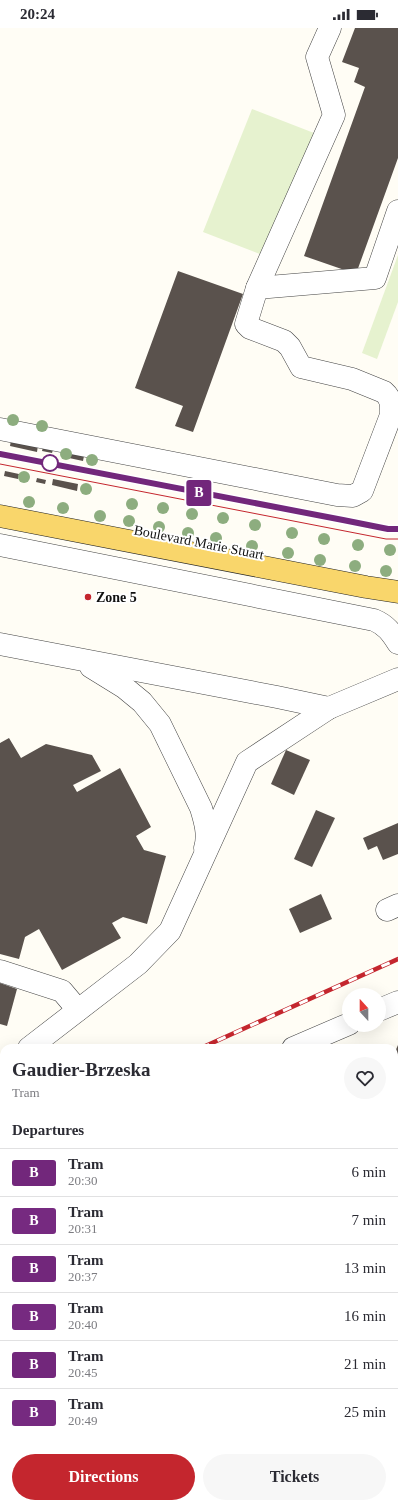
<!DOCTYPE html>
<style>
:root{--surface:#fff;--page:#f7f7f7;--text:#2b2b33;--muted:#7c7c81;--line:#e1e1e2;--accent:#c4262e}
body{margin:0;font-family:"Times New Roman",serif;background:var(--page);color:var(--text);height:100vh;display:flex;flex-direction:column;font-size:15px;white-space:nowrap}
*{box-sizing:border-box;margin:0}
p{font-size:13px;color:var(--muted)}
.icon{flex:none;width:22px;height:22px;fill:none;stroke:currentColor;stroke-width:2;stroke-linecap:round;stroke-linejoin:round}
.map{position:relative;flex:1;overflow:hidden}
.details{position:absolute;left:0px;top:1016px;width:398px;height:464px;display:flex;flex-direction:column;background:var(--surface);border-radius:12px 12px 0 0;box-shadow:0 4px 16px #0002}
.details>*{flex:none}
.badge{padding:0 8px;border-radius:3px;font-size:14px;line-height:26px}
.needle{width:26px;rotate:339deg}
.tools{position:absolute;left:342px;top:960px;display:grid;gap:8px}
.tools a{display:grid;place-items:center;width:44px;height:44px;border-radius:50%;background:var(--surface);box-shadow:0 4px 16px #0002;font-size:20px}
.map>.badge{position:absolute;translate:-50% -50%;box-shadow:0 0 0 2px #fff}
h2{padding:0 12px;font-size:15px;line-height:36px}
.round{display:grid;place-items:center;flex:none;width:42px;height:42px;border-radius:21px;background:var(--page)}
.head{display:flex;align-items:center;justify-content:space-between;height:68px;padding:0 12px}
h1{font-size:19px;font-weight:600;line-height:30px}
.primary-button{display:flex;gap:8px;margin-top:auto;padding:8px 12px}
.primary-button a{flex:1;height:46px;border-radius:24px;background:var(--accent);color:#fff;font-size:16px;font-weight:600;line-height:46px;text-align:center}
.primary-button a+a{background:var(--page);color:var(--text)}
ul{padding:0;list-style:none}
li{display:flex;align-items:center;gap:12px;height:48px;padding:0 12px;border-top:1px solid var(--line)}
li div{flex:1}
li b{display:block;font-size:15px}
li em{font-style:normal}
li .badge{min-width:44px;font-weight:700;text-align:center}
.status{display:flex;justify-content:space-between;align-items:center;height:28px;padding:0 20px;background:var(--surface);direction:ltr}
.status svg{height:11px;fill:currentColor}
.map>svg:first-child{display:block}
.pitch{fill:#e6f2cf}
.building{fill:#5a524d}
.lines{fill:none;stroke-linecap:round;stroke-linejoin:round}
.minor-casing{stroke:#444;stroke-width:23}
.major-casing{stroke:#222;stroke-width:23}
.minor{stroke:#fff;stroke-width:22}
.major{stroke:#f9d66b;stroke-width:22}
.tram{stroke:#c4262e;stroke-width:1}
.rail-casing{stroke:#c4262e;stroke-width:4.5}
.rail{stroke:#fff;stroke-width:3;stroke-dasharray:9;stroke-linecap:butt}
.tree{fill:#8dad7f}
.line-casing{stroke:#fff;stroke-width:9}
.line{stroke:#72277b;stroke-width:6}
.stop-dot{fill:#fff;stroke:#72277b;stroke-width:2}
.poi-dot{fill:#c4262e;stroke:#fff;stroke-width:1.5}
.labels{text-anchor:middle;stroke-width:4;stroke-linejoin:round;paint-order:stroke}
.street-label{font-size:14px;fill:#111;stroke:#fff}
.poi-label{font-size:14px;font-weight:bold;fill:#111;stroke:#fff;text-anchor:start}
</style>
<div class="status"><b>20:24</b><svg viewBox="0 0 49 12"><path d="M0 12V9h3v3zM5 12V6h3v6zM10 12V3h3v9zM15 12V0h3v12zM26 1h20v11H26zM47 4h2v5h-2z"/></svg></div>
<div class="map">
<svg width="398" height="1480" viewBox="0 0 398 1480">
<rect width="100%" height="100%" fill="#fffdf5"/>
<!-- pitch -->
<g class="pitch">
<path d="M252 81 314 105 265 228 203 204Z"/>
<path d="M398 227V274L377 331 362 325Z"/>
</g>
<!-- building -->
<g class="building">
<path d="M355 0H398V130L356 246 304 228 365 59 354 54 359 40 342 34Z"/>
<path d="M178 243 243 266 193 404 175 398 183 378 135 360Z"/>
<path d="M11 412 38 417 37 424 10 418Z"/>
<path d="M43 419 53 422 52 425 42 423Z"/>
<path d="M70 425 84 428 83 433 69 430Z"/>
<path d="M5 443 19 446 18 451 4 448Z"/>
<path d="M37 450 46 452 45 456 36 454Z"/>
<path d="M53 451 78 456 77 463 52 457Z"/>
<path d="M9 710 21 730 46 716 92 727 101 743 73 757 77 764 120 740 151 799 136 808 144 822 166 828 147 896 123 889 112 895 121 910 62 942 39 901 25 909 19 931 0 926V715Z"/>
<path d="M286 722 310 732 294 767 271 756Z"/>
<path d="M316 782 335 790 312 839 294 831Z"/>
<path d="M398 795V826L383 832 377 818 368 822 363 810Z"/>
<path d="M321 866 332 891 300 905 289 881Z"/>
<path d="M0 955 17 961 7 998 0 996Z"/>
<path d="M398 1017V1032L394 1031V1026Z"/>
<path d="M0 1222 4 1230V1268L0 1270Z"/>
<path d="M394 1329 398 1331V1369L394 1367Z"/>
<path d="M398 1467V1480H390L394 1476Z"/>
<path d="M246 1476H294L292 1480H250L251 1478Z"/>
</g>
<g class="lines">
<defs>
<g id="minor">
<path d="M257 260 375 250 398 183"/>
<path d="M0 401 337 467 353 468 362 463 391 387C391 378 392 371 384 364L352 351 301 339 290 319 284 313 250 300 246 296 257 260 334 87 317 29 330 0"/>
<path d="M0 517 374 592C386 597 391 604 398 615"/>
<path d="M0 616 277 669 329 680"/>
<path d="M91 639 125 660 142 674 160 696 201 780C205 793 209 807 205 820"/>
<path d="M387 882 398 877"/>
<path d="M0 943 62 963 78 982"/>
<path d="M379 982 398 974"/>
<path d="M29 1020 138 936 170 903 247 734 329 680 398 651"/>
<path d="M293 1020 349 996"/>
<path d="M0 1043 4 1040"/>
<path d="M0 1157 4 1155"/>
<path d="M394 1283 398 1284"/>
<path d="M0 1383 4 1377"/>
</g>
<path id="major" d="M0 488 366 559 398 564"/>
</defs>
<!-- minor casing -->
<use href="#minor" class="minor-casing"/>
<!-- major casing -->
<use href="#major" class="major-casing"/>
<!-- minor -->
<use href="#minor" class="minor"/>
<!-- major -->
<use href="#major" class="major"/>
<!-- tram -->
<g class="tram">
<path d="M0 426 388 501H398"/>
<path d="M0 436 386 511H398"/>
</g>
<defs>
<g id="rail">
<path d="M201 1020 398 931"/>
<path d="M0 1111 4 1109"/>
</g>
</defs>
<!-- rail casing -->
<use href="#rail" class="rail-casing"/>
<!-- rail -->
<use href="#rail" class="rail"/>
</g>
<!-- trees -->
<g class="tree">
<circle cx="13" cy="392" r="6"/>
<circle cx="42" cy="398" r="6"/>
<circle cx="66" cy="426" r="6"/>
<circle cx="92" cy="432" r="6"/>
<circle cx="24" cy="449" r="6"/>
<circle cx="86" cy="461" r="6"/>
<circle cx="29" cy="474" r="6"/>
<circle cx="132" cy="476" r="6"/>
<circle cx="63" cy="480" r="6"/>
<circle cx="163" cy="480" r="6"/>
<circle cx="192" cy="486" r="6"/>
<circle cx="100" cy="488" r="6"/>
<circle cx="223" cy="490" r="6"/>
<circle cx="129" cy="493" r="6"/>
<circle cx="255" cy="497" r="6"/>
<circle cx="159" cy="499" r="6"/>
<circle cx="188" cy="505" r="6"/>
<circle cx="292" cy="505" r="6"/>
<circle cx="216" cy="510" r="6"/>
<circle cx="324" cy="511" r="6"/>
<circle cx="358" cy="517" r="6"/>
<circle cx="252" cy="518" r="6"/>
<circle cx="390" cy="522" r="6"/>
<circle cx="288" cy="525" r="6"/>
<circle cx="320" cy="532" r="6"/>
<circle cx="355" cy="538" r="6"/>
<circle cx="386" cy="543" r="6"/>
</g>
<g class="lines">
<defs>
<path id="line" d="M0 426 343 492 388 501H398"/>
</defs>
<!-- line casing -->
<use href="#line" class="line-casing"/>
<!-- line -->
<use href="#line" class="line"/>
</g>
<!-- markers -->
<circle class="stop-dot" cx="50" cy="435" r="8"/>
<circle class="poi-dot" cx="88" cy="569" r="4"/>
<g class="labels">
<!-- street labels -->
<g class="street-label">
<text transform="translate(199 514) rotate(11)" y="5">Boulevard Marie Stuart</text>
</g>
<!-- poi labels -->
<g class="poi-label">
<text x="96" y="574">Zone 5</text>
</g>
</g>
</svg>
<div class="tools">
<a><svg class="needle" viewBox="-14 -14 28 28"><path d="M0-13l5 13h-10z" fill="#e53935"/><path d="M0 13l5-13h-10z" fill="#7c7c81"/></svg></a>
</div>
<b class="badge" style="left:199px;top:465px;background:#72277b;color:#fff">B</b>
<section class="details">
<div class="head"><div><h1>Gaudier-Brzeska</h1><p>Tram</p></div><a class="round"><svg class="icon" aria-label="heart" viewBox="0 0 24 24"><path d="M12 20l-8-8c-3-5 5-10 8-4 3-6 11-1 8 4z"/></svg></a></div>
<h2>Departures</h2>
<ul>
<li><span class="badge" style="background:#72277b;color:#fff">B</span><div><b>Tram</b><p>20:30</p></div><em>6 min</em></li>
<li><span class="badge" style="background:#762a80;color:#fff">B</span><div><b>Tram</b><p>20:31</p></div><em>7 min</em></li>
<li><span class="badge" style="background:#72277b;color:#fff">B</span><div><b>Tram</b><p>20:37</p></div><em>13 min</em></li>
<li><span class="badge" style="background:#762a80;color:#fff">B</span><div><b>Tram</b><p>20:40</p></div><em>16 min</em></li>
<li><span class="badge" style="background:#72277b;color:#fff">B</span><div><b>Tram</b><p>20:45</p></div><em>21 min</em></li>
<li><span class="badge" style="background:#762a80;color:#fff">B</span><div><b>Tram</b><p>20:49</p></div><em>25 min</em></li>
</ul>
<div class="primary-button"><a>Directions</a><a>Tickets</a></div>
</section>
</div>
